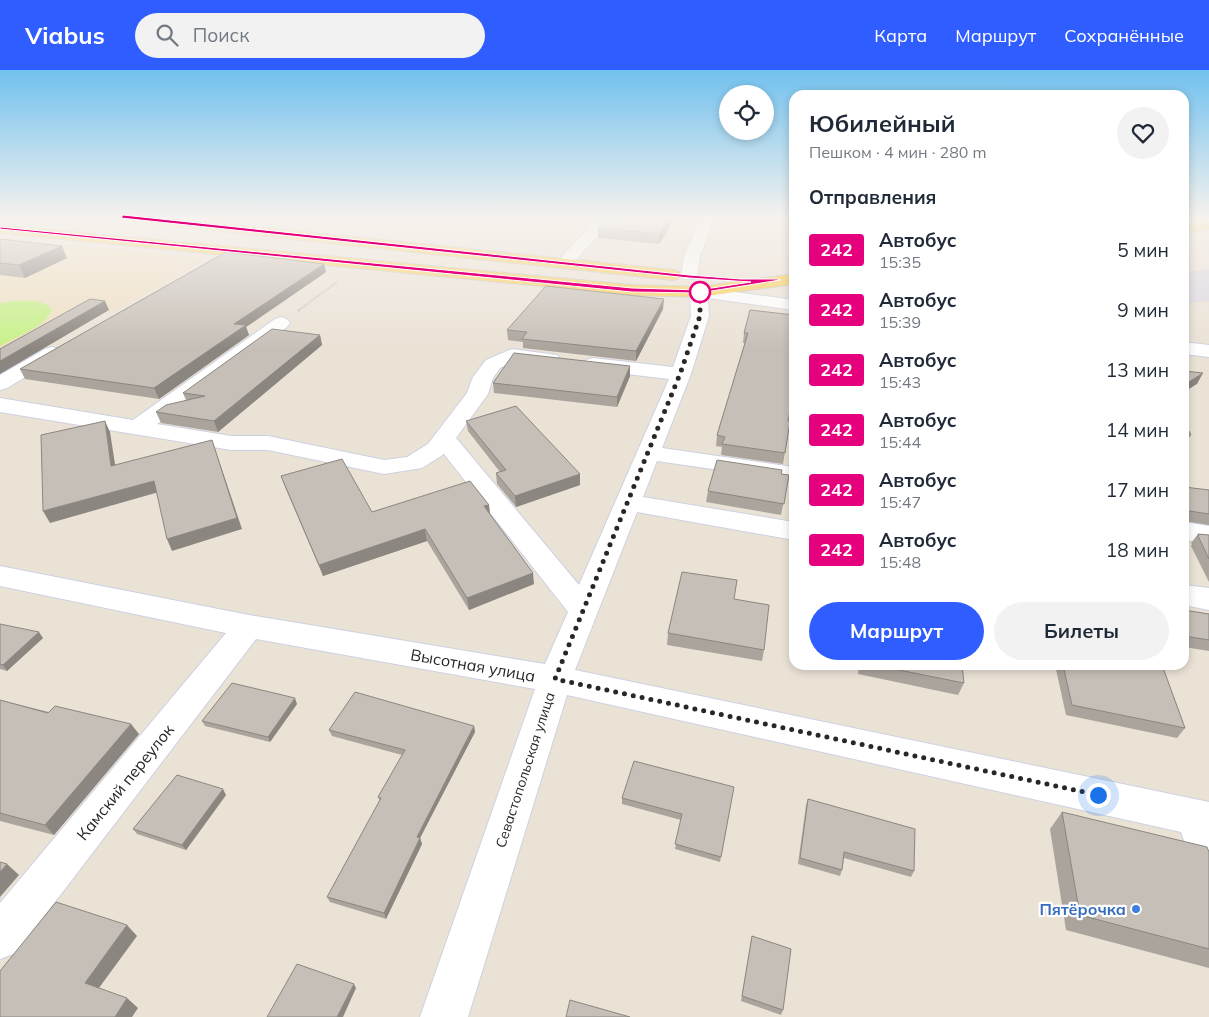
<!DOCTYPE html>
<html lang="ru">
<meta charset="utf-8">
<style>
:root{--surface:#fff;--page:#f2f2f3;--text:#1f2937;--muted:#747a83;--accent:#305dff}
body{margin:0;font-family:Mulish,sans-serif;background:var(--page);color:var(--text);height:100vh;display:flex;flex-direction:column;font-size:19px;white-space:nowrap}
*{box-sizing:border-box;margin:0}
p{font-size:16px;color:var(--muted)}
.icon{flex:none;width:28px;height:28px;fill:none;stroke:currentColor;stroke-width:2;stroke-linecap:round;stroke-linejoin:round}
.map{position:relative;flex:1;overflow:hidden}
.sheet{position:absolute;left:789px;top:20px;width:400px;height:580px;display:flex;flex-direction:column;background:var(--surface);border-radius:15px;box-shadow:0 2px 8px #0003}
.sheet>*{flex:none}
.badge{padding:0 10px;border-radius:4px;font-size:18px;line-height:32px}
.controls{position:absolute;left:719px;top:15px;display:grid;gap:10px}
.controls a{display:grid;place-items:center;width:55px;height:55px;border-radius:50%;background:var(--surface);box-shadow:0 2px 8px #0003;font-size:25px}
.you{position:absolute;width:25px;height:25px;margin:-12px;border:4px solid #fff;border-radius:50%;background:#1a73e8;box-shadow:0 0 0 8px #1a73e833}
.map>.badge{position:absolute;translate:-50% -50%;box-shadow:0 0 0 2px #fff}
h2{padding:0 20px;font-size:19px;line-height:45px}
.round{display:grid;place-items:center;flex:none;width:52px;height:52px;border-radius:26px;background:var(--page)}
.headline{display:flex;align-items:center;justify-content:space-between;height:85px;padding:0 20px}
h1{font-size:24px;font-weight:700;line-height:38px}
.cta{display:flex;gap:10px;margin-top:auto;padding:10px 20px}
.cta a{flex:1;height:58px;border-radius:30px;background:var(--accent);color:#fff;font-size:20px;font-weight:700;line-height:58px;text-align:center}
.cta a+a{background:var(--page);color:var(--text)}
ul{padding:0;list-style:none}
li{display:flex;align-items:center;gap:15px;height:60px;padding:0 20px}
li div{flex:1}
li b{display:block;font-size:19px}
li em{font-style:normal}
li .badge{min-width:55px;font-weight:700;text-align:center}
header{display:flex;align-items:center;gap:30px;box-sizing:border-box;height:70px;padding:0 25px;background:var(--accent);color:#fff}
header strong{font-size:24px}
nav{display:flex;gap:28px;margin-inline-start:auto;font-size:18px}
.search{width:350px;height:45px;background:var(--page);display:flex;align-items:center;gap:12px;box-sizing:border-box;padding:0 18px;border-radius:28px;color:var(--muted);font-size:19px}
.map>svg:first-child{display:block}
.industrial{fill:#dbd8e3}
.education{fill:#efe0c4}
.pitch{fill:#c7f187}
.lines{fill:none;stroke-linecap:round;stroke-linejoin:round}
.minor-casing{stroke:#ccd1e2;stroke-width:2}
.major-casing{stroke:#c7c7c7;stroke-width:2}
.path-far1{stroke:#c7c7c7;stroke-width:2;stroke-dasharray:2 1;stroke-linecap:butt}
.path{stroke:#c7c7c7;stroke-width:2.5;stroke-dasharray:2.5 2;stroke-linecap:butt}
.minor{fill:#fff;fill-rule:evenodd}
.major{fill:#fccd4b;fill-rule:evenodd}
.wall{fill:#aaa49d}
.shaded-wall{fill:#8b8680}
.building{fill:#c6bfb7;stroke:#8b8680}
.line{fill:#e6007e;stroke:#fff}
.walk{stroke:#272727;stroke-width:5;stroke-dasharray:0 9}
.stop-dot{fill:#fff;stroke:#e6007e;stroke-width:2.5}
.shop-dot{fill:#3f7fe0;stroke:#fff;stroke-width:2}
.labels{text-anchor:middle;stroke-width:4.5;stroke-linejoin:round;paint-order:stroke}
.street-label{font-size:14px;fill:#272727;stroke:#fff}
.near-street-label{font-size:16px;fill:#272727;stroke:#fff}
.near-shop-label{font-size:16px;font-weight:bold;fill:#366cbe;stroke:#fff;text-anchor:end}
</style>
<header>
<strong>Viabus</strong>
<div class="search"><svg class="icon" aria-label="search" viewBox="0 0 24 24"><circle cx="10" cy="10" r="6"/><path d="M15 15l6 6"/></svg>Поиск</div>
<nav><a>Карта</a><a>Маршрут</a><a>Сохранённые</a></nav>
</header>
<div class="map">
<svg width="1209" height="947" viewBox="0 0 1209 947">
<rect width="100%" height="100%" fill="#ebe2d6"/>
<!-- industrial -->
<path class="industrial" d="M1209 199V231L1184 233V202Z"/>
<!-- education -->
<path class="education" d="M0 167 206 189 113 241 95 239 0 292Z"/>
<!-- pitch -->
<path class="pitch" d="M13 231C26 231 44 228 52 240 46 256 15 268 0 276V233Z"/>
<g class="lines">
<defs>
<g id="minor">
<path d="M609 147H624L614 157 604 158 570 197H558L556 194 558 191 595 151 605 150Z"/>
<path d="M701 147H715L700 186 697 206 695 209H683L681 206 684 186Z"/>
<path d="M699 217 794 230V240L708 228 709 246 691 304 662 378 794 397V411L657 391 643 427 794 452V470L637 442 575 600 1209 732V807L1195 801 1181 762 567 625 468 947H420L535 619 256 569 16 883 0 889V833L226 563 0 516V496L249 545 545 594 568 542 444 384 422 398 384 404 268 380H231L0 342V328L133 350 275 249 281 247 287 249 290 253 287 257 157 354 231 366H268L384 390 407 387 428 374 467 323 473 307 486 290 512 279 557 285 560 289 557 293 550 295 515 291 500 298 493 308 488 324 456 368 579 515 669 309 593 300 586 298 583 294 586 290 593 288 673 297 691 246 690 222 693 218Z"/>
<path d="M1184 272 1209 275V287L1184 284Z"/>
<path d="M52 277 59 279 62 283 59 287 7 318 0 320V305L45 279Z"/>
<path d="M1184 452 1209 456V474L1184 470Z"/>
<path d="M1184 515 1209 518V540L1184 535Z"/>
</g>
<g id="major">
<path d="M116 147H161L673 200 679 202 681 205 679 208 673 210 123 151Z"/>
<path d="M1209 151V159L1184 163V155Z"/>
<path d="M0 155 632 215 699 217 794 204V214L699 227 632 225 0 163Z"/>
</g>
</defs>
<!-- minor casing -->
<use href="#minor" class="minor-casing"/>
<!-- major casing -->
<use href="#major" class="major-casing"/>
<!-- path-far1 -->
<path class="path-far1" d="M299 240 337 212"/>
<!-- path -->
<path class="path" d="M298 241 301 239"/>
<!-- minor -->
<use href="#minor" class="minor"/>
<!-- major -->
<use href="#major" class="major"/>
</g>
<!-- wall -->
<g class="wall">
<path d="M676 147 659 174 598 168V158L615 149Z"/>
<path d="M0 169 67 188 25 208 0 205Z"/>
<path d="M326 202 246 257 249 265 159 329 25 309 20 299Z"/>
<path d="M663 239 636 291 523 278V272L508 270 507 260Z"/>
<path d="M750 240 788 351 790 352 783 394 721 385 722 377 716 376 717 365 745 273H743L744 263Z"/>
<path d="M320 265 322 275 218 362 161 353 156 342 186 330 183 323Z"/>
<path d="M630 306 617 337 494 323 493 313Z"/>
<path d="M466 351 580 415 516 437 497 414 496 403 500 402 468 361Z"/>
<path d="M1184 352 1191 365 1184 376Z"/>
<path d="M781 404 789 405 781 445 706 432 708 421Z"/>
<path d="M281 406 372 442 489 435 490 444 534 514 469 540 427 471 323 506 285 417Z"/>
<path d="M1184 417 1209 420V455L1184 451Z"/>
<path d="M1198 464 1209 465V512L1191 476 1192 474 1191 473Z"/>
<path d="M734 529 764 580 762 591 667 575 668 563Z"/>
<path d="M1184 540 1209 544V581L1184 577Z"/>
<path d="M0 554 43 568 7 601 0 599Z"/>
<path d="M859 595H962L964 613 958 625 858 604Z"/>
<path d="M1055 595H1162L1185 658 1177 668 1066 645Z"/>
<path d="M0 630 139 664 54 765 0 751Z"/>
<path d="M297 634 270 672 205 656 202 651Z"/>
<path d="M474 656 475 662 420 768 422 774 386 849 330 832 327 827 380 731 378 727 402 685 332 666 329 660Z"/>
<path d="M734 717 720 792 675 779 681 750 622 734V728Z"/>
<path d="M226 725 186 780 137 764 133 759Z"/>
<path d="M808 729 914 801 911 807 844 788 842 800 840 806 798 794 806 735Z"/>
<path d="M1062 742 1209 782V898L1066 860 1050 759Z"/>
<path d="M752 866 783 940 781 945 741 931 751 871Z"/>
</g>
<!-- shaded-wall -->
<g class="shaded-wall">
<path d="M671 147H676L659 174V164Z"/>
<path d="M62 176 67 188 25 208 19 195Z"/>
<path d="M324 194 326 202 246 257 249 265 159 329 154 318 234 254Z"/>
<path d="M664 229 663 239 636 291V281Z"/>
<path d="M105 231 109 240 0 304V291Z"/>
<path d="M320 265 322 275 218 362 214 351Z"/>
<path d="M630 296V306L617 337V327Z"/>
<path d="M1203 303 1197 314 1184 322V315Z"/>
<path d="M105 351 110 362 117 407 111 396Z"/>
<path d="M212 370 242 459 172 481 167 469Z"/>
<path d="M580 404V415L516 437 515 426Z"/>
<path d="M154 411 159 422 50 453 43 441Z"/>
<path d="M489 435 490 446 484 436Z"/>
<path d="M425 459 427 471 323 506 319 495Z"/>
<path d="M533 503 534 514 469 540 467 528Z"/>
<path d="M39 562 43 568 7 601 3 595Z"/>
<path d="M295 628 297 634 270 672 268 667Z"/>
<path d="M131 654 139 664 54 765 45 755Z"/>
<path d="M474 656 475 662 420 768 422 774 386 849 384 843 417 767Z"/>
<path d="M223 719 226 725 186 780 182 775Z"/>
<path d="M7 794 19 805 0 827V802Z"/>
<path d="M127 855 137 866 96 922 85 913Z"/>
<path d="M354 914 356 918 343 947H337Z"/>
<path d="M127 928 138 938 132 947H115Z"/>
</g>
<!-- building -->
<g class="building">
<path d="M617 147H671L659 164 598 158 605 150 615 149Z"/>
<path d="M0 169 62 176 19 195 0 193Z"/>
<path d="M226 182 324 194 234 254 246 255 154 318 20 299Z"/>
<path d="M546 216 664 229 636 281 522 269 527 262 507 260Z"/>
<path d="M90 229 105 231 0 291V279Z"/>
<path d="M750 240 794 245V322L788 351 790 352 785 383 722 374 725 367 717 365 748 263H744Z"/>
<path d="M272 259 320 265 214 351 156 342 166 335 205 326 183 323Z"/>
<path d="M514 283 630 296 617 327 493 313Z"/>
<path d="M1184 301 1203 303 1184 315Z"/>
<path d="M516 336 580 404 515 426 496 403 506 400 466 351Z"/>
<path d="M105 351 111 396 212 370 237 448 167 469 154 411 43 441 41 365Z"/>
<path d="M1184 352 1191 365H1184Z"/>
<path d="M342 389 372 442 470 411 489 435 484 436 533 503 467 528 425 459 319 495 281 406Z"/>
<path d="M717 390 782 400 781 404 789 405 784 434 708 421Z"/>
<path d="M1184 417 1209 420V444L1190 441 1188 443 1184 433Z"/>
<path d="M1198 464 1209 465V489L1198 466H1199Z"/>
<path d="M682 502 737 510 734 529 769 535 764 580 668 563Z"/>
<path d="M1184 540 1209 544V570L1184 566Z"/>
<path d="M0 554 39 562 3 595 0 594Z"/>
<path d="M874 595H962L964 613Z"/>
<path d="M1063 595H1162L1185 658 1072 635Z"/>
<path d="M232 613 295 628 268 667 202 651Z"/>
<path d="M355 622 474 656 417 767 420 768 384 843 327 827 381 728 378 727 405 680 329 660Z"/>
<path d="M0 630 48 643 55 636 131 654 45 755 0 743Z"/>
<path d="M634 691 734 717 721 787 675 774 682 744 622 728Z"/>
<path d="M177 705 223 719 182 775 133 759Z"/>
<path d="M808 729 915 759 914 801 844 782 842 800 800 788Z"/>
<path d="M1062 742 1207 777 1209 782V879L1080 845Z"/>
<path d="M0 792 7 794 0 802Z"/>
<path d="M56 832 127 855 85 913 127 928 115 947H0V901Z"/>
<path d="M752 866 791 879 783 940 742 926Z"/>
<path d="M297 894 354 914 337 947H267Z"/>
<path d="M570 930 630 947H566Z"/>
</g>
<!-- sky -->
<linearGradient id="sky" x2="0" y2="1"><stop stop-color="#71c1ef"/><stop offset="0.53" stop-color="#f6f2ed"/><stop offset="1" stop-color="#f6f2ed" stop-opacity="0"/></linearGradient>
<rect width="1209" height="279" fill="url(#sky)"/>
<!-- line -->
<path class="line" d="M123 145 689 205 741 209H777L780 210 699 223 632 222 0 159V157L632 218 699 220 751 212 689 208 121 148Z"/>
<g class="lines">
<!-- walk -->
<path class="walk" d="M700 222V246L680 304 555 609 1098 725"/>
</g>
<!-- markers -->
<circle class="stop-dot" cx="700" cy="222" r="10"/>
<circle class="shop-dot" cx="1136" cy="839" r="5"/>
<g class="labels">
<!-- street labels -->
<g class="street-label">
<text transform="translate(525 700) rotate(-72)" y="5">Севастопольская улица</text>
</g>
<!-- near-street labels -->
<g class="near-street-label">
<text transform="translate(473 595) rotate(10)" y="6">Высотная улица</text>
<text transform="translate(125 712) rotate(-51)" y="6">Камский переулок</text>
</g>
<!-- near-shop labels -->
<g class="near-shop-label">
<text x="1126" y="845">Пятёрочка</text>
</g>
</g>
</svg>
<div class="controls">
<a><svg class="icon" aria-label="locate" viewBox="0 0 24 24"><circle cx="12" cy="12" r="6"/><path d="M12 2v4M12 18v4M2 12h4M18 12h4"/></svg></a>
</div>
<div class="you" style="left:1098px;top:725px"></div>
<section class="sheet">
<div class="headline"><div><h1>Юбилейный</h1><p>Пешком · 4 мин · 280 m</p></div><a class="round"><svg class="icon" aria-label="heart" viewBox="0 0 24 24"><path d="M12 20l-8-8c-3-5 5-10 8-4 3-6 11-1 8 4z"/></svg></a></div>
<h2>Отправления</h2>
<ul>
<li><span class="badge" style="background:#e6007e;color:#fff">242</span><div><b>Автобус</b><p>15:35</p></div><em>5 мин</em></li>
<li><span class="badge" style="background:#e6007e;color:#fff">242</span><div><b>Автобус</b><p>15:39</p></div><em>9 мин</em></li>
<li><span class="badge" style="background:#e6007e;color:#fff">242</span><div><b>Автобус</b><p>15:43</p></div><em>13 мин</em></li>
<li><span class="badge" style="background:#e6007e;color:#fff">242</span><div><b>Автобус</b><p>15:44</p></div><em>14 мин</em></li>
<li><span class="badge" style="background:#e6007e;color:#fff">242</span><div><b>Автобус</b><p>15:47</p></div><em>17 мин</em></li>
<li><span class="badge" style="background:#e6007e;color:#fff">242</span><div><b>Автобус</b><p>15:48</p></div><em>18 мин</em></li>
</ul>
<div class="cta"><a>Маршрут</a><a>Билеты</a></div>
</section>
</div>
